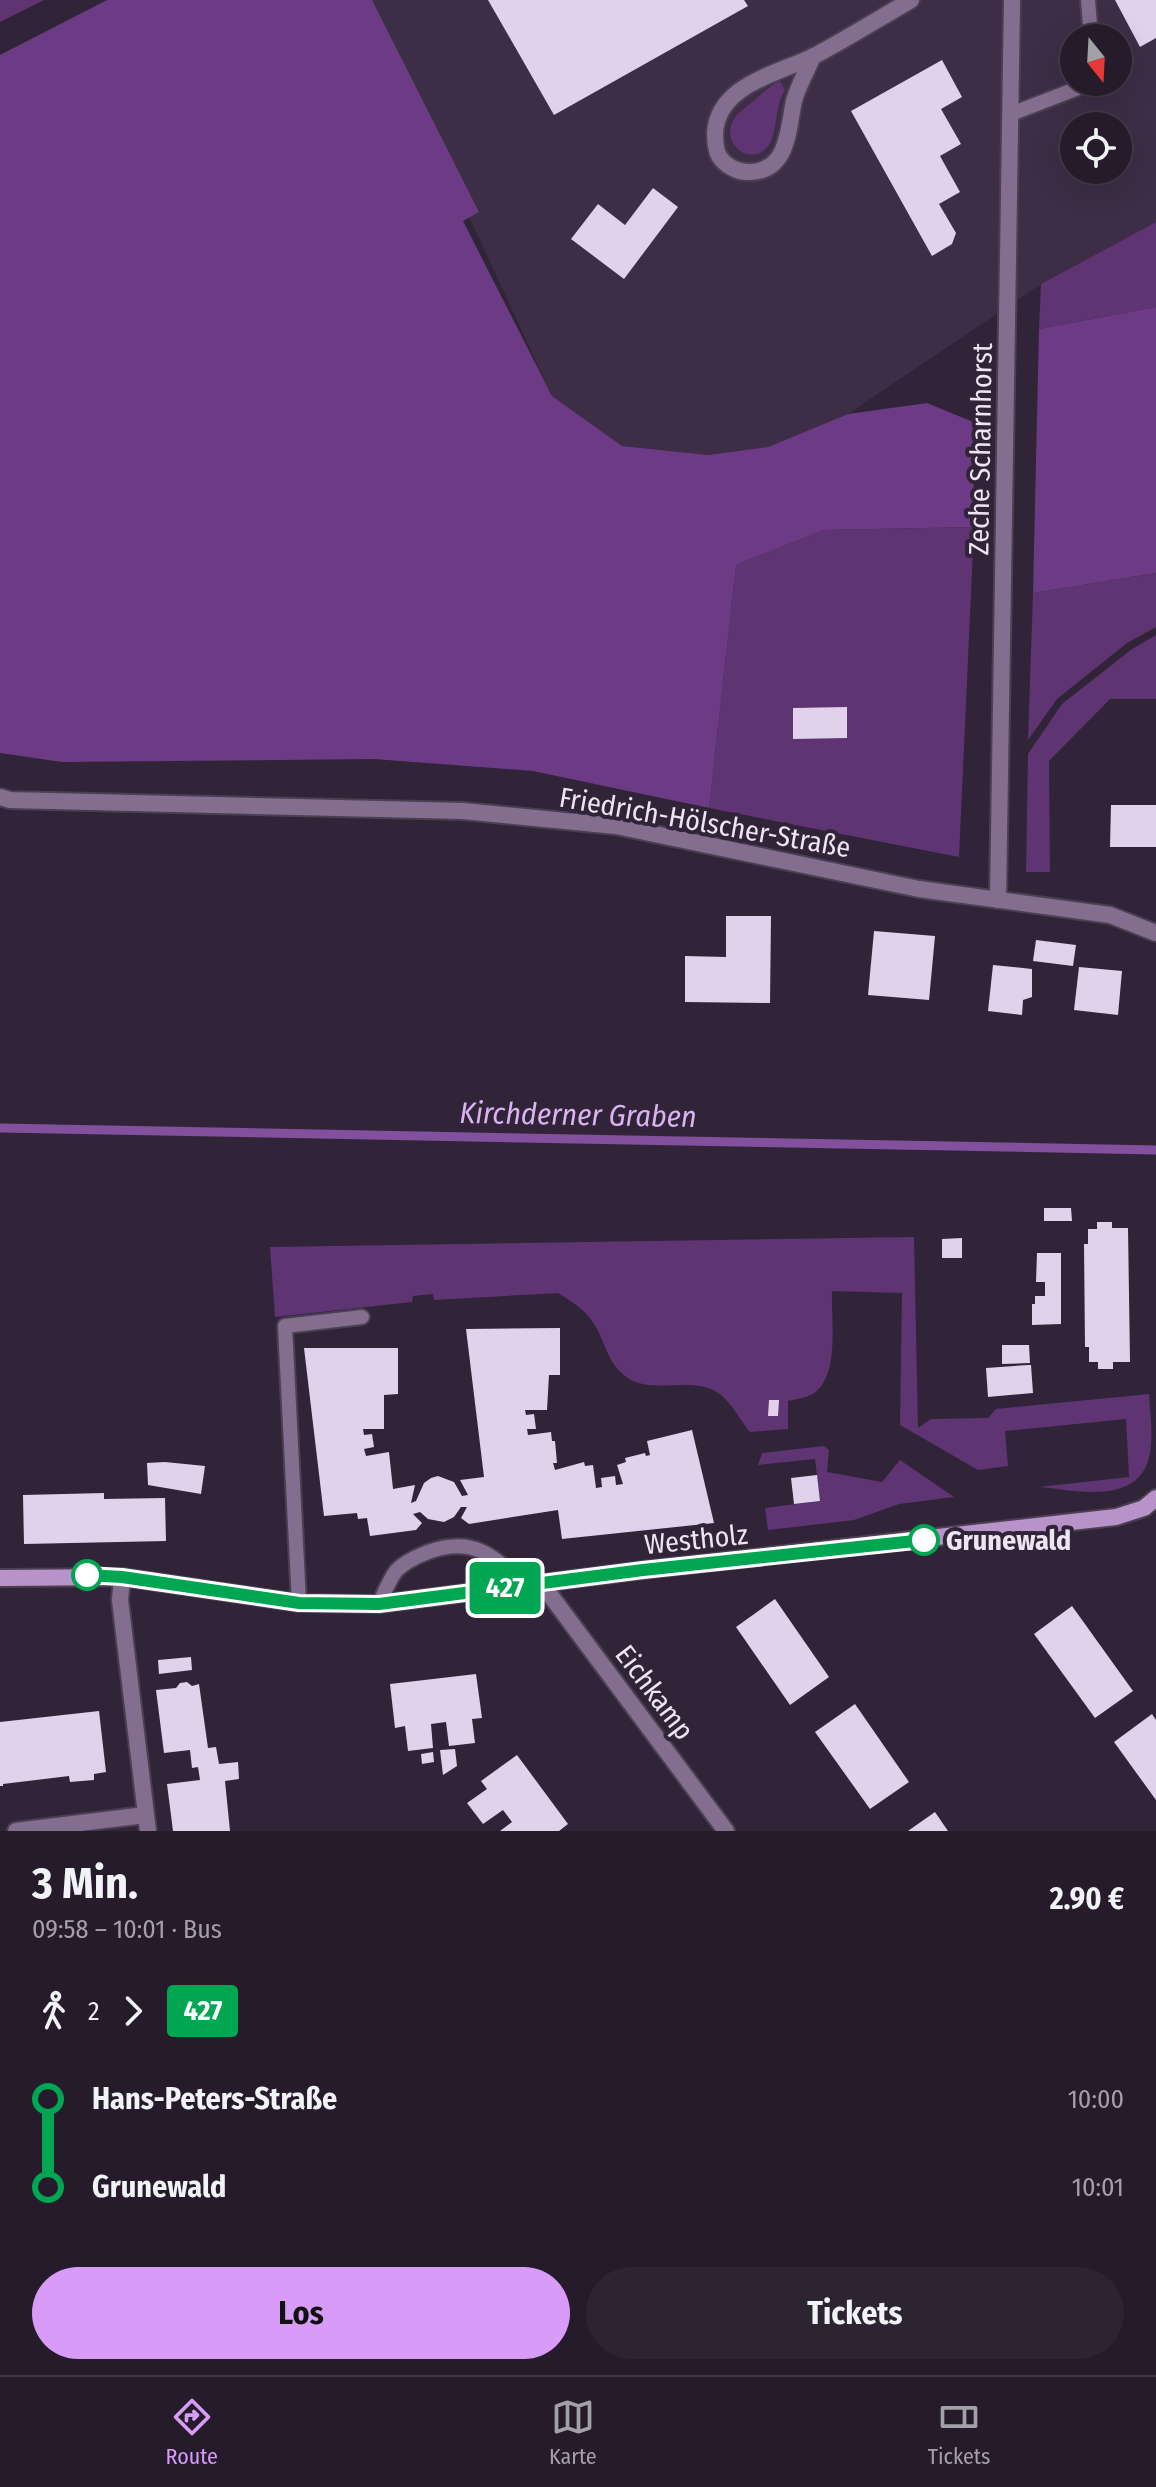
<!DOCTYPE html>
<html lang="de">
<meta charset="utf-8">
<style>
:root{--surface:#251b2a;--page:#2d2432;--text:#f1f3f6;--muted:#a3a1a8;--line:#423947;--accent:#d89bf8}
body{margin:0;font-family:"Fira Sans Condensed",sans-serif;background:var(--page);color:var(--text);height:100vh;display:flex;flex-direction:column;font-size:30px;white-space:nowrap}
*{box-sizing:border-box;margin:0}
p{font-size:26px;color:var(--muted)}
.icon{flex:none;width:44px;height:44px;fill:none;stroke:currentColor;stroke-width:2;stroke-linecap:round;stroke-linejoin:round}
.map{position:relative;height:1831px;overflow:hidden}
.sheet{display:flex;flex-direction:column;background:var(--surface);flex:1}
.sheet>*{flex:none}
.badge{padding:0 16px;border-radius:6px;font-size:28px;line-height:52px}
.needle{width:52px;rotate:162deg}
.controls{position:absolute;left:1060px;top:24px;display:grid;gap:16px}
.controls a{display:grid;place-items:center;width:72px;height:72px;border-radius:50%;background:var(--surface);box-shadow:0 8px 32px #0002,0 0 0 2px var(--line);font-size:40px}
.map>.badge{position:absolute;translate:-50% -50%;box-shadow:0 0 0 4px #fff}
.legs{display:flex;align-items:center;gap:12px;height:88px;padding:0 32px;font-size:26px}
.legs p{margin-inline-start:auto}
.head{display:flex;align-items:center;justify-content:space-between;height:136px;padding:0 32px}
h1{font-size:44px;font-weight:700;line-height:60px}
.cta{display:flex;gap:16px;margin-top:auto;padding:16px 32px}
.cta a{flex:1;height:92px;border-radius:48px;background:var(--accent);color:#111;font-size:32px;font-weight:700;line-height:92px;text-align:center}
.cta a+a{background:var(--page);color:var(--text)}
ul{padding:0 32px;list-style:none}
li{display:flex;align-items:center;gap:28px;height:88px;font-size:30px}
li i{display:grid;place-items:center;width:12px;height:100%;margin:0 10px;background:currentColor}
li i::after{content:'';width:20px;height:20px;margin:-10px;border:6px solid;border-radius:50%;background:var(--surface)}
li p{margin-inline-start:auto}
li:first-child i{background:linear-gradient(#0000 50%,currentColor 0)}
li:last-child i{background:linear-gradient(currentColor 50%,#0000 0)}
.dock{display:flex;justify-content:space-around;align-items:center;height:112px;border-top:2px solid var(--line);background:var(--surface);font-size:22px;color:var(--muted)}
.dock a{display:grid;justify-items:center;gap:4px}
.dock .on{color:var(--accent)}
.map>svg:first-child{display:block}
.built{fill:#3d2d46;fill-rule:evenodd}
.green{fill:#5e3472}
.forest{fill:#6d3a85}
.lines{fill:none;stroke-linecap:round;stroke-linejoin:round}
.stream{stroke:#83509d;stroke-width:9}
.building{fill:#e1d1eb}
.lane-casing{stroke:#4b3f52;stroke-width:18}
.street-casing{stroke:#4b3f52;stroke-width:20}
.secondary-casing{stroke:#4b3f52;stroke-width:20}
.lane{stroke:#846e90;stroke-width:14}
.street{stroke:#846e90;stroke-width:16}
.secondary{stroke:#b793ca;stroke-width:16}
.line-1-casing{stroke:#fff;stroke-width:18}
.line-1{stroke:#00a651;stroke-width:12}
.stop-1-dot{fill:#fff;stroke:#00a651;stroke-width:4}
.labels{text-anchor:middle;stroke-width:8;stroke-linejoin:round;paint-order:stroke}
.street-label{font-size:28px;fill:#eee5f3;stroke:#312438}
.stop-label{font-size:28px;font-weight:bold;fill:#eee5f3;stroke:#312438;text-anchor:start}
.water-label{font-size:30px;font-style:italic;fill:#dbb3f1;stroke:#312438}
</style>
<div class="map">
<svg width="1156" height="1831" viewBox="0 0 1156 1831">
<rect width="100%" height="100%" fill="#312438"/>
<!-- built -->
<path class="built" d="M369 0H1156V222L1041 284 848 414 768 447 708 455 622 446 552 396ZM1074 38H1118V82H1074ZM1074 126H1118V170H1074Z"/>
<!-- green -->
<g class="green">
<path d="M0 0H44L0 22Z"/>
<path d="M780 81 785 90C774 108 778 129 770 143 755 171 715 143 736 116 741 110 749 105 755 100 763 93 770 85 780 81Z"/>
<path d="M1156 222V307L1039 329 1041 284Z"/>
<path d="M974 527 959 857 709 808 736 565 824 530Z"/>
<path d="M1156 573V627L1127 643 1057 699 1028 740 1033 593Z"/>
<path d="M1156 635V699H1110L1049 761 1050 872H1026L1028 754 1062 704 1132 649Z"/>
<path d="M914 1237 918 1428 931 1419 988 1418 996 1409 1149 1394C1150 1413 1154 1438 1149 1457 1138 1506 1074 1490 1039 1487L1129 1477 1126 1419 1005 1431 1008 1466 978 1470 900 1425 902 1293 832 1291C831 1321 840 1376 813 1394 806 1398 796 1399 788 1401V1429L750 1432C740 1420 728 1396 713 1390 686 1378 653 1394 628 1378 606 1364 606 1340 592 1321 584 1309 571 1301 558 1293L434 1300 433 1294 413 1296 412 1302 275 1317 270 1247Z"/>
<path d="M824 1446 829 1450 827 1472 882 1482 900 1460 954 1497 899 1504 854 1520 768 1530 765 1508 820 1501 815 1459 758 1465 762 1453Z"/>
</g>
<!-- forest -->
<g class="forest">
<path d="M107 0H372L479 212 463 221 552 396 622 446 708 455 768 447 848 414 927 403 973 422 974 527 824 530 736 565 709 808 533 771 374 759 62 762 0 753V55Z"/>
<path d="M1156 307V573L1033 593 1039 329Z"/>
</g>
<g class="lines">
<!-- stream -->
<path class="stream" d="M0 1128 1156 1150"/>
</g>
<!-- building -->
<g class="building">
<path d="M488 0H744L748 6 554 115Z"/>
<path d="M1115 0H1156V38L1140 47Z"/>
<path d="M942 60 962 97 941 109 961 144 940 156 960 192 939 204 956 233 952 244 932 256 851 111Z"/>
<path d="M653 188 678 207 624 279 571 239 598 204 625 225Z"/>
<path d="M847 707V738L793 739V708Z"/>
<path d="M1111 805H1156V847H1110Z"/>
<path d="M726 916H771L770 1003 685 1002V956L726 957Z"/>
<path d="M874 931 935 936 929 1000 868 995Z"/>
<path d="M1036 940 1076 945 1073 966 1033 961Z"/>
<path d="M993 965 1032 969V997L1023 1000 1022 1015 988 1011Z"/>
<path d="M1079 967 1122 971 1118 1015 1074 1010Z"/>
<path d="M1044 1208H1071L1072 1221H1044Z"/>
<path d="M1097 1222H1112V1228H1128L1130 1362H1113V1369H1098V1362H1089V1347H1085L1084 1244H1088V1229H1097Z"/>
<path d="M962 1238V1258H942V1239Z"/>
<path d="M1037 1253H1061V1324L1032 1325V1304H1035V1296H1045V1282H1036Z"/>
<path d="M560 1328V1375H549L547 1410H525L526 1415 534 1414 536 1429H527L528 1435 551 1432 552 1441H555L557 1463H553L555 1470 584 1462 585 1466 593 1465 596 1488 602 1487 601 1478 615 1476 616 1485 623 1484 617 1465 626 1462 625 1458 645 1453 646 1456 650 1455 647 1441 692 1430 714 1523 562 1539 558 1510 469 1524 461 1518 467 1507H461L454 1517 444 1522 428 1519 420 1512 413 1514 422 1523 416 1530 370 1536 367 1518 358 1519 357 1513 324 1516 304 1348H398V1394L384 1395V1429H363L364 1435 372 1434 374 1447 364 1449 366 1456 389 1452 393 1489 415 1485 411 1503 416 1501 424 1483 431 1478 438 1476 454 1482 462 1496 468 1495 460 1480 484 1477 466 1329Z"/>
<path d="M1002 1345H1029L1030 1363 1002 1364Z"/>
<path d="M1028 1365H1031L1033 1393 988 1397 986 1368Z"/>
<path d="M769 1400H779L778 1416H768Z"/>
<path d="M165 1462 205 1466 201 1494 148 1485 147 1463Z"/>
<path d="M817 1475 820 1501 794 1504 791 1478Z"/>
<path d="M104 1493V1499L165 1498 166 1541 24 1544 23 1495Z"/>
<path d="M775 1599 829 1677 790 1705 736 1627Z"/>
<path d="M1072 1606 1133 1691 1095 1718 1034 1634Z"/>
<path d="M191 1657 192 1670 159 1674 158 1660Z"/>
<path d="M476 1674 482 1718 472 1719 475 1743 449 1746 446 1722 431 1724 433 1748 408 1751 405 1726 395 1728 390 1684Z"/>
<path d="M187 1682 192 1686 199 1684 208 1748 216 1747 219 1764 238 1762 239 1779 225 1781 230 1831H173L167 1784 200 1780 198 1767 192 1768 190 1750 164 1753 156 1690 176 1688 180 1683Z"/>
<path d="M855 1704 909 1782 870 1809 815 1732Z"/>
<path d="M99 1711 106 1772 94 1774V1780L70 1782 69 1776 3 1784V1786H0V1722Z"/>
<path d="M1152 1714 1156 1720V1800L1114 1742Z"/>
<path d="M455 1749 457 1766 443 1775 440 1750Z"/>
<path d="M433 1752 434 1762 422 1764 421 1754Z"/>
<path d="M517 1755 568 1824 559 1831H500L512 1822 503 1810 483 1824 467 1803 487 1789 481 1781Z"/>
<path d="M935 1812 948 1831H908L915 1826Z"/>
</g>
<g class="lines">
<defs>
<g id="lane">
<path d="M1088 0 1091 38"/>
<path d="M1011 114 1094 82"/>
<path d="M299 1603 285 1326 362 1317"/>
<path d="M379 1604C384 1594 389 1580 396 1571 403 1563 418 1556 428 1552 473 1536 494 1555 524 1586"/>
</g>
<g id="street">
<path d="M813 56C807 71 798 86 794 101 788 128 789 171 750 172 739 173 725 166 719 156 715 149 715 140 715 133 718 83 782 73 816 55 848 38 880 18 911 0"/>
<path d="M0 797 10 800 463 811 616 826 919 889 1110 915 1156 933"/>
<path d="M998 900 1012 0"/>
<path d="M122 1577 120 1600 148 1831"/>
<path d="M542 1584 726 1831"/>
<path d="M16 1831 145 1815"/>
</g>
<path id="secondary" d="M0 1578 122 1577 299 1603 379 1604 643 1570 1116 1517 1144 1508 1156 1498"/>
</defs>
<!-- lane casing -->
<use href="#lane" class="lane-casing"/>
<!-- street casing -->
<use href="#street" class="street-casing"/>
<!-- secondary casing -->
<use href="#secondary" class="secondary-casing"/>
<!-- lane -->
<use href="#lane" class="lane"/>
<!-- street -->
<use href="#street" class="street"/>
<!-- secondary -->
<use href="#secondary" class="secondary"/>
</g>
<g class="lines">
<defs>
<path id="line-1" d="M87 1575 122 1577 299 1603 379 1604 643 1570 924 1540"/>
</defs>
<!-- line-1 casing -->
<use href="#line-1" class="line-1-casing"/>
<!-- line-1 -->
<use href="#line-1" class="line-1"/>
</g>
<!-- markers -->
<g class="stop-1-dot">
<circle cx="924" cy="1540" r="14"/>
<circle cx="87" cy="1575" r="14"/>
</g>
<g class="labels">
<!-- street labels -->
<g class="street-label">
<text transform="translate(980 449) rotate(-89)" y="10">Zeche Scharnhorst</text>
<text transform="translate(705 822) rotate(10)" y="10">Friedrich-Hölscher-Straße</text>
<text transform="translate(696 1539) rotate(-6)" y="10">Westholz</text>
<text transform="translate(655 1692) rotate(53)" y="10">Eichkamp</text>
</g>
<!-- stop labels -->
<g class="stop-label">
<text x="946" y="1550">Grunewald</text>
</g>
<!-- water labels -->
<g class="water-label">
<text transform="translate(578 1115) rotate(1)" y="10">Kirchderner Graben</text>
</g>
</g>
</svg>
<div class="controls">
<a><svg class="needle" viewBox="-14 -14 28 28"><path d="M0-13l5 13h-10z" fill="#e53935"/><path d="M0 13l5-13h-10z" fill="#a3a1a8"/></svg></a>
<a><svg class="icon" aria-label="locate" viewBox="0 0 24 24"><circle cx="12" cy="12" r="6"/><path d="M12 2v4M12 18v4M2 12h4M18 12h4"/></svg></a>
</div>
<b class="badge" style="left:505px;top:1588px;background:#00a651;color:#fff">427</b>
</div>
<section class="sheet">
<div class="head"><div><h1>3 Min.</h1><p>09:58 – 10:01 · Bus</p></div><b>2.90 €</b></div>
<div class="legs"><svg class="icon" aria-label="walk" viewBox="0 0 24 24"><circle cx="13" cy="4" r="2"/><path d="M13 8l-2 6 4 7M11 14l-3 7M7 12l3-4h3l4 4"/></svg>2<svg class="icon" aria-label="forward" viewBox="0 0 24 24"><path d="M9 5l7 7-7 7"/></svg><b class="badge" style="background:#00a651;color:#fff">427</b></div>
<ul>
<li><i style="color:#00a651"></i><b>Hans-Peters-Straße</b><p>10:00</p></li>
<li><i style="color:#00a651"></i><b>Grunewald</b><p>10:01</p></li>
</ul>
<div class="cta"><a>Los</a><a>Tickets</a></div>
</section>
<nav class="dock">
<a class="on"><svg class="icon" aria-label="directions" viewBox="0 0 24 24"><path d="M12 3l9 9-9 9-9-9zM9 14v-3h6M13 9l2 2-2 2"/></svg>Route</a>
<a><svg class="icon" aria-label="map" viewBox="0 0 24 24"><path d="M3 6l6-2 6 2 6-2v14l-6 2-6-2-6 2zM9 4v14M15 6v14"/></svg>Karte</a>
<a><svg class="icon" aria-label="tickets" viewBox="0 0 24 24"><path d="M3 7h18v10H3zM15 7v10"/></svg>Tickets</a>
</nav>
